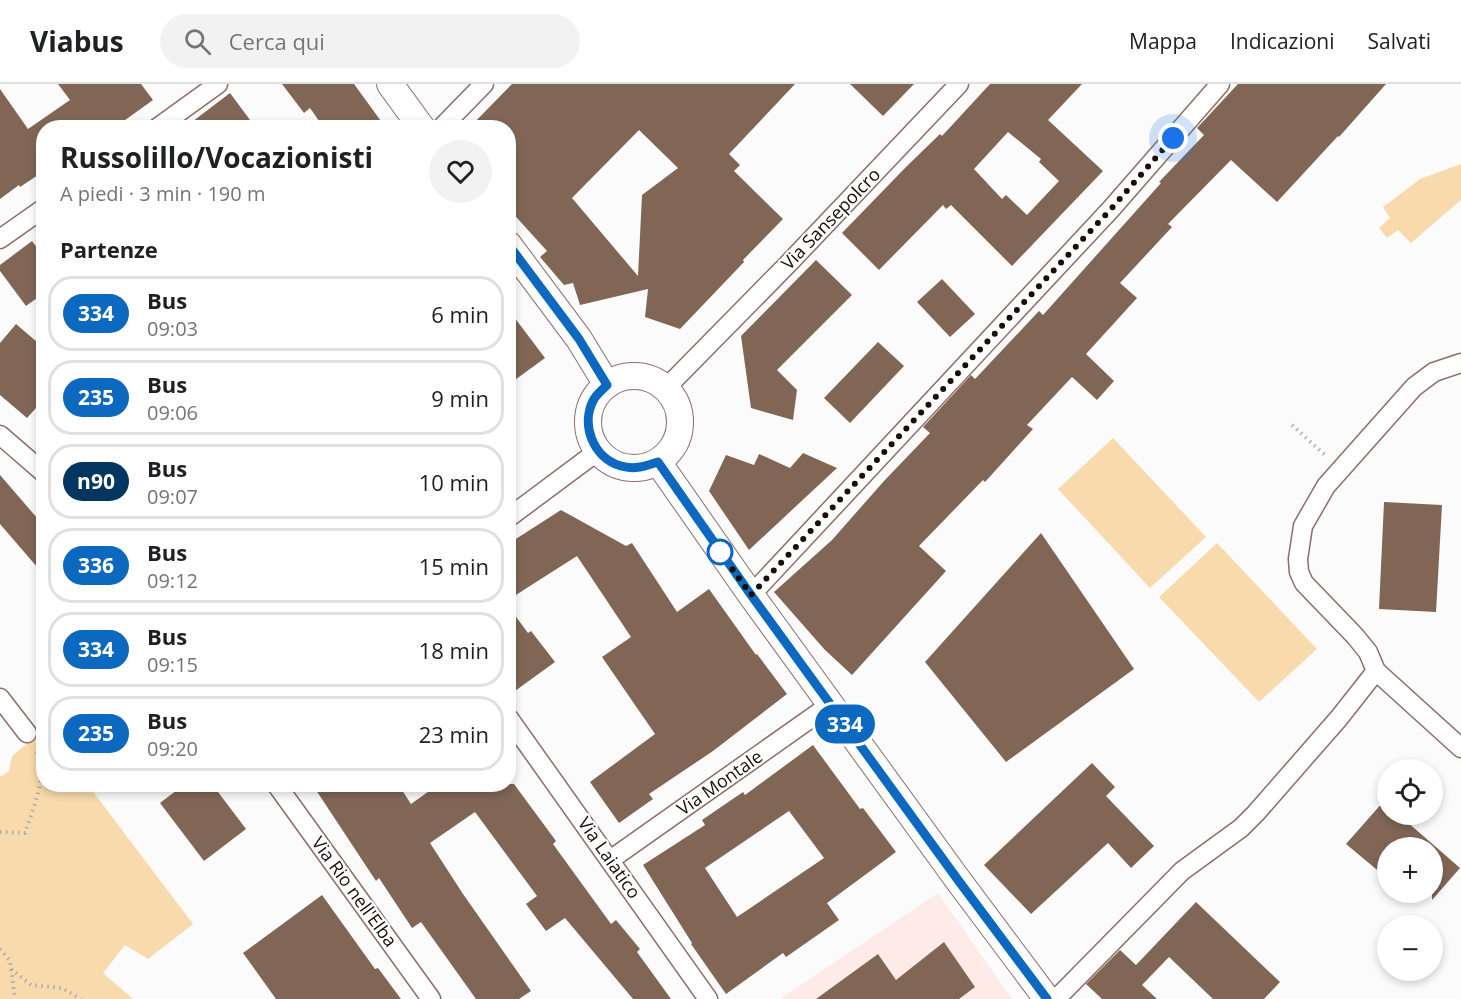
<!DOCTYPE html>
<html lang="it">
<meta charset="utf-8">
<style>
:root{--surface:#fff;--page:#f2f2f2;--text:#202124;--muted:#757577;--line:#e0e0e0}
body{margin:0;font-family:"Open Sans",sans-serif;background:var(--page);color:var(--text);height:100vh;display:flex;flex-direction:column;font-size:22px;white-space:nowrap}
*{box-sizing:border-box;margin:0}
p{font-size:20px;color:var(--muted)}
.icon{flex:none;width:33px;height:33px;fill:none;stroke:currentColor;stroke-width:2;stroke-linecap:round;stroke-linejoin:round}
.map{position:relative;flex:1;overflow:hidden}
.side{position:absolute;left:36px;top:36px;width:480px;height:672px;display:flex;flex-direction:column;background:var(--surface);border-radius:24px;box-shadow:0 3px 9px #0003}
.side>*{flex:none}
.badge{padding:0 12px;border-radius:20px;font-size:21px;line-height:39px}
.buttons{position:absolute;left:1377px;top:675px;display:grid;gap:12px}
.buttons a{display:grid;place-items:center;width:66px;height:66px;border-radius:50%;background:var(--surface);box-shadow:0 3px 9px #0003;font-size:30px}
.you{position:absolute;width:30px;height:30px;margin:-15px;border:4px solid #fff;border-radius:50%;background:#1a73e8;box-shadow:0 0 0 9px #1a73e833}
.map>.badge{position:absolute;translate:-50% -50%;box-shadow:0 0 0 3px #fff}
h2{padding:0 24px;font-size:22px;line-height:54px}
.round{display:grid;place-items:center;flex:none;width:63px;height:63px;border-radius:32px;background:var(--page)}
.summary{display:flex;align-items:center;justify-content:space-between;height:102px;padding:0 24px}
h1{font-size:28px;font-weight:700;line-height:45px}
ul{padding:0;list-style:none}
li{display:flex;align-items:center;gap:18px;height:75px;margin:0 12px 9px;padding:0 12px;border:3px solid var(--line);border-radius:24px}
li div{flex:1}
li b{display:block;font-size:22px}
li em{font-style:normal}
li .badge{min-width:66px;font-weight:700;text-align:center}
header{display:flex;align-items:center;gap:36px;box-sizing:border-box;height:84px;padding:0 30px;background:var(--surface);border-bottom:2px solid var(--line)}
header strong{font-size:28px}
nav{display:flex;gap:33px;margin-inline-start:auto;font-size:21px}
.search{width:420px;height:54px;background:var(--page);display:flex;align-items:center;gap:15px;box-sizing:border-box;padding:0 21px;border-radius:33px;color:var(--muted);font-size:22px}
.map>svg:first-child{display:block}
.built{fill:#feebe7}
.green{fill:#f8daac}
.building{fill:#816655;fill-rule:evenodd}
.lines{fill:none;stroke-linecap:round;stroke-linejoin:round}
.street-casing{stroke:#8f6d67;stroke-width:21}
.secondary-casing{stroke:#8f6d67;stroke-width:28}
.path{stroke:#b1adac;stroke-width:4;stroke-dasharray:1.5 4.5;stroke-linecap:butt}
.street{stroke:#fff;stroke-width:18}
.secondary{stroke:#fff;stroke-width:26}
.line-casing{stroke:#fff;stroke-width:14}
.line{stroke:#0c69bf;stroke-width:9}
.walk{stroke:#190d0b;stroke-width:6;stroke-dasharray:0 10.8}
.stop-dot{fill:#fff;stroke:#0c69bf;stroke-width:3}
.labels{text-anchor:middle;stroke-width:4.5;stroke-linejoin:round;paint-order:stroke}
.street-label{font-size:18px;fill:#190d0b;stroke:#fff}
</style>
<header>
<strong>Viabus</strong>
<div class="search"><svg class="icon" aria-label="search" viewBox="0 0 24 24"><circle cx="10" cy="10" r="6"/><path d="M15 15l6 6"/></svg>Cerca qui</div>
<nav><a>Mappa</a><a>Indicazioni</a><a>Salvati</a></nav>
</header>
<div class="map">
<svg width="1461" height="915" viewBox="0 0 1461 915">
<rect width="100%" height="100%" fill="#fbfbfb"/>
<!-- built -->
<path class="built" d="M938 809 1012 915H780Z"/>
<!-- green -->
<g class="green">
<path d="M1461 80V116L1411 159 1398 146 1387 154 1379 144 1390 134 1383 123 1420 95Z"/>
<path d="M1113 354 1206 453 1150 504 1058 405Z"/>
<path d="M1217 459 1317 565 1259 618 1159 513Z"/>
<path d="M43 646 44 700 88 701 193 840 148 875 125 861 103 889 133 915H0V693L9 687 12 672Z"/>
</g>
<!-- building -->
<g class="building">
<path d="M58 0H141L153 16 114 44H44V87L20 103 19 101 0 115V5L28 45 70 16Z"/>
<path d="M282 0H354L386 44H324L310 24 304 29Z"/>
<path d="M512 0H795L729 70 740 81 734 87 783 135 743 176 744 178 680 245 645 233 648 205 580 221 573 199 564 201 540 173 547 167 508 124V44H469ZM639 46 678 84 642 111 638 192 572 114Z"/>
<path d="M850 0H914L883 32Z"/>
<path d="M990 0H1082L1048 36 1103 87 1012 182 951 121 946 125 943 121 879 186 842 149 906 83 940 50 942 52ZM1008 48 1041 75 1039 78 1059 97 1027 131 1006 111 1002 115 974 85Z"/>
<path d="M1238 0H1386L1339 53 1338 52 1277 118 1231 76 1168 140 1172 143 1120 199 1137 214 1086 270 1114 297 1097 316 1072 293 1027 341 1033 345 985 398 983 396 919 462 946 487 852 591 825 566 774 508 832 456 884 397 930 349 923 343 971 291 975 295 1039 227 1043 231 1161 99 1159 98 1204 51 1197 44Z"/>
<path d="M230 9 256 44H184Z"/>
<path d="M32 157 44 173V209L26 222 0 187V181Z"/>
<path d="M816 176 852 211 777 286 797 306 793 336 751 324 741 252Z"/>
<path d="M942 195 975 230 950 253 917 218Z"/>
<path d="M508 225 545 274 508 301Z"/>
<path d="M16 240 44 264V315L27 334 0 311V259Z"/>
<path d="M878 258 904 282 850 339 824 314Z"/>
<path d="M803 369 837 384 749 466 709 407 726 371 754 381 759 370 790 384Z"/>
<path d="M0 391 44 442V491L0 440Z"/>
<path d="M1384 418 1442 421 1436 528 1379 525Z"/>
<path d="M561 426 626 462 632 459 677 528 709 505 756 571 757 570 787 610 713 667 649 710 653 715 619 739 590 698 655 650 602 573 631 553 577 472 508 516V460Z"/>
<path d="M1041 449 1134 585 1006 678 925 578Z"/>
<path d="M508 522 528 549 531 547 555 578 508 612Z"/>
<path d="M813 661 860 725 863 724 896 768 827 819 839 836 786 873 783 869 726 910 691 860 692 859 643 781 705 741 702 736 743 708 745 711ZM789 727 824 774 737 833 705 784Z"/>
<path d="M1092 679 1115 703 1106 712 1154 762 1131 784 1108 759 1031 830 984 781Z"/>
<path d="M185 700H212L246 745 204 777 160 719Z"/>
<path d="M312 700H398L411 720 439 700H514L556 757 553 760 611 840 616 836 640 865 637 868 671 915H633L565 834 546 847 526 820 537 812 475 728 430 759 463 810 531 907 519 915H476L421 838 412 844 379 794 376 797Z"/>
<path d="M1383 718 1388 722V730H1398L1460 784 1432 816V764H1388V795L1346 760Z"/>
<path d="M322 811 375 885 378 884 401 915H276L243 869Z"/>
<path d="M1196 818 1280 898 1264 915H1213L1169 873 1142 901 1157 915H1102L1086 900 1120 866 1136 881Z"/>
<path d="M944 858 975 903 959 915H816L878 870 896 896Z"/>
</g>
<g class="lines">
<defs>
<g id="street">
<path d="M157 44 218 0"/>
<path d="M441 44 484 0"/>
<path d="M0 155 44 124"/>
<path d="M1461 279 1434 288 1414 303 1326 402 1303 442 1298 475 1299 488 1304 499 1355 552 1368 568 1376 587 1461 664"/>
<path d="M665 305 788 180 959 0"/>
<path d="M0 351 44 389"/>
<path d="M508 434 598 367"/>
<path d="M751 511 1111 125 1220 0"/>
<path d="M0 614 27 649"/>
<path d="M508 633 708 915"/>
<path d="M276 700 431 915"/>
<path d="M610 776 831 620"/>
<path d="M1056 915 1182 787 1241 744 1256 729 1339 634 1376 587"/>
</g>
<g id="secondary">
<path d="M390 0 422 44"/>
<path d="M508 160 579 255 607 301"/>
<circle cx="634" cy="338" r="46"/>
<path d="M658 378 751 511 958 796 1047 915"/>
</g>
</defs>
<!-- street casing -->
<use href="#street" class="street-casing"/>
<!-- secondary casing -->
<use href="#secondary" class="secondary-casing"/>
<!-- path -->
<g class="path">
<path d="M1292 341 1326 372"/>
<path d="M0 748 25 749C33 723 49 692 36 667"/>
<path d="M0 865 10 877 15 915"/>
<path d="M11 885 31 901 62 904 81 915"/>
</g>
<!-- street -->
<use href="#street" class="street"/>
<!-- secondary -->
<use href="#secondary" class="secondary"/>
</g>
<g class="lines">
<defs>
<path id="line" d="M508 160 579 255 607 301C602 306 597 310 594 315 580 340 593 374 621 382 634 386 646 382 658 378L751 511 958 796 1047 915"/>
</defs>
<!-- line casing -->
<use href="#line" class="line-casing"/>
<!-- line -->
<use href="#line" class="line"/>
<!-- walk -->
<path class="walk" d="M720 468 751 511 1111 125 1173 54"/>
</g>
<!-- markers -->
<circle class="stop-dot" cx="720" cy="468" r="12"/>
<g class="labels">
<!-- street labels -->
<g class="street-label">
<text transform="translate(831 135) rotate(-46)" y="6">Via Sansepolcro</text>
<text transform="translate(720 699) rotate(-35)" y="6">Via Montale</text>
<text transform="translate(609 774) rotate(55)" y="6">Via Laiatico</text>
<text transform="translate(354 808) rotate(54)" y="6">Via Rio nell'Elba</text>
</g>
</g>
</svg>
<div class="buttons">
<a><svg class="icon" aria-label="locate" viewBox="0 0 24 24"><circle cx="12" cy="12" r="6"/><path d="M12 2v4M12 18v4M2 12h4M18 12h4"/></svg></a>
<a>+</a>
<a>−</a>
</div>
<div class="you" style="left:1173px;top:54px"></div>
<b class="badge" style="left:845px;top:640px;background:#0c69bf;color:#fff">334</b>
<section class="side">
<div class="summary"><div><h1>Russolillo/Vocazionisti</h1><p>A piedi · 3 min · 190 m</p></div><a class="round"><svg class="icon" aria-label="heart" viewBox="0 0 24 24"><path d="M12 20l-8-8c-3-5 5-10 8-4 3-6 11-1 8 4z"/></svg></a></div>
<h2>Partenze</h2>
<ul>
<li><span class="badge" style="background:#0c69bf;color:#fff">334</span><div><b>Bus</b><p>09:03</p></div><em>6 min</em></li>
<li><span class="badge" style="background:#0c69bf;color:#fff">235</span><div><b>Bus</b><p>09:06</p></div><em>9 min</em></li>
<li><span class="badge" style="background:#00365f;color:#fff">n90</span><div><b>Bus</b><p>09:07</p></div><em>10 min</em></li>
<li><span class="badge" style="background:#0c69bf;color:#fff">336</span><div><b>Bus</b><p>09:12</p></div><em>15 min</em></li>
<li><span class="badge" style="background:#0c69bf;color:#fff">334</span><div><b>Bus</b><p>09:15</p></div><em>18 min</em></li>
<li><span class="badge" style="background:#0c69bf;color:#fff">235</span><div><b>Bus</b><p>09:20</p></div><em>23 min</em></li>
</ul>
</section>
</div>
